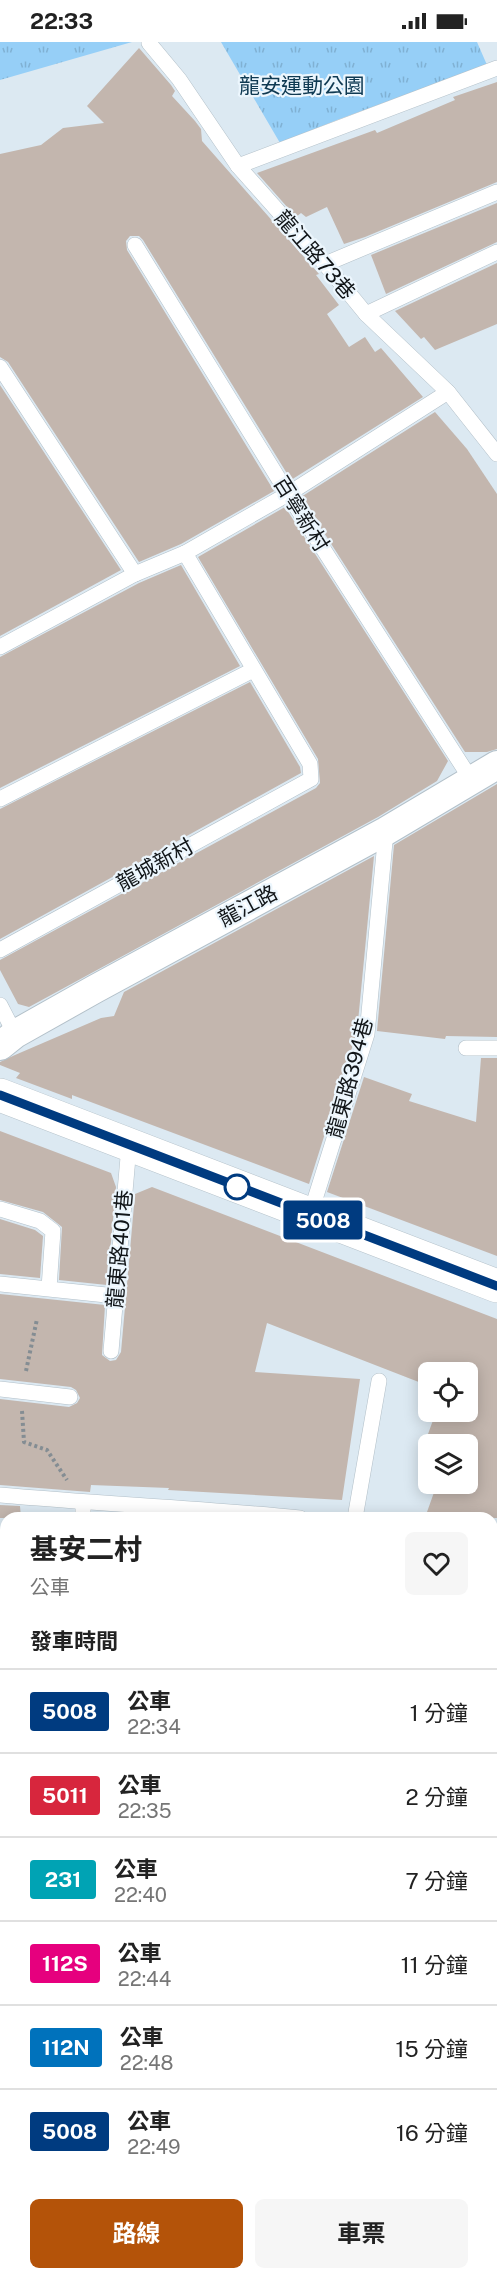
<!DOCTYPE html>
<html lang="zh-TW">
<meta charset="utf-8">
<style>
:root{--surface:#fff;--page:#f6f6f6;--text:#222;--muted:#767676;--line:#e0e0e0;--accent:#b45309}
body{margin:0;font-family:"Public Sans","Noto Sans TC",sans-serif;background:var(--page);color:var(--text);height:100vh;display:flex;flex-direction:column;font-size:22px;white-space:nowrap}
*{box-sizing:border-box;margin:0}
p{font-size:20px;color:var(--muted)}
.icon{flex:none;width:33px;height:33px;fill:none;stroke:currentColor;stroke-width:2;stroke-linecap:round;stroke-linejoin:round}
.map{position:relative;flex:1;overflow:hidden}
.panel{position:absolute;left:0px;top:1470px;width:498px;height:768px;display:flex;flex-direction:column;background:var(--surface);border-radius:18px 18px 0 0;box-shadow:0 3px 15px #0003}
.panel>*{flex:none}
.badge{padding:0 12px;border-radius:4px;font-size:21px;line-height:39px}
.fabs{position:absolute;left:418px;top:1320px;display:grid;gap:12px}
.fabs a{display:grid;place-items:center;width:60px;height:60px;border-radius:9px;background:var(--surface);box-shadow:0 3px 15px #0003;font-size:30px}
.map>.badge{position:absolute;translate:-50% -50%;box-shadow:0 0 0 3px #fff}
h2{padding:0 30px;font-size:22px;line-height:54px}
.round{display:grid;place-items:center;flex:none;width:63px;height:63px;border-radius:9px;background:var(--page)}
.headline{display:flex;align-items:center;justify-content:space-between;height:102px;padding:0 30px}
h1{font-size:28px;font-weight:700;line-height:45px}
.primary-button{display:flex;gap:12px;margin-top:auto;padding:12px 30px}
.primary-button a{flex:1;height:69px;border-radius:9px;background:var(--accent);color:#fff;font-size:24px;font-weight:700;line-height:69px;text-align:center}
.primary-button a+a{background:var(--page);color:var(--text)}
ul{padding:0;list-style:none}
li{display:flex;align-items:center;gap:18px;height:84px;padding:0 30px;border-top:2px solid var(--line)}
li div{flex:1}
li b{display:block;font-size:22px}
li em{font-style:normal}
li .badge{min-width:66px;font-weight:700;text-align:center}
.status{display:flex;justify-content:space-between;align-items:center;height:42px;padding:0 30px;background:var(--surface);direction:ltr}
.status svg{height:16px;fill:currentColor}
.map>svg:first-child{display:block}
.park{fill:url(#park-tufts)}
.building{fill:#c3b6ae}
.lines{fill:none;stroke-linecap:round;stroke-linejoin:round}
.lane-casing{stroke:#b3c0c9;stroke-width:16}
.street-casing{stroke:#b3c0c9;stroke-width:30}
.secondary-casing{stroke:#b3c0c9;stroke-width:34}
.path{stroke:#848d93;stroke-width:4;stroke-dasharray:3 3;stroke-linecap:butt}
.lane{stroke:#fff;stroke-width:15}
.street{stroke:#fff;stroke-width:28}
.secondary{stroke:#fff;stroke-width:33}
.line-casing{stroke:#fff;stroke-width:14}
.line{stroke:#003b80;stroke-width:9}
.stop-dot{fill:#fff;stroke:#003b80;stroke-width:3}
.labels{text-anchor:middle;stroke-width:4.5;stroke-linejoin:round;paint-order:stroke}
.park-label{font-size:21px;fill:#0f3a53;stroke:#ecf6fd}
.street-label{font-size:21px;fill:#111518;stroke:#ecf6fd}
</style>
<div class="status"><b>22:33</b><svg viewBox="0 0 49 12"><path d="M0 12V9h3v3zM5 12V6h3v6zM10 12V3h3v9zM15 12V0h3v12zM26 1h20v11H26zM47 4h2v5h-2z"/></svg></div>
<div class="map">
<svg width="497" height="2238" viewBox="0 0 497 2238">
<defs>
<pattern id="park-tufts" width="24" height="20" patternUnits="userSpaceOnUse" patternTransform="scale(1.5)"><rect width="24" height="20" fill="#96cff7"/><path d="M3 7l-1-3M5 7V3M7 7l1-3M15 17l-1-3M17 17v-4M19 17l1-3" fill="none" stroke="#80b1d3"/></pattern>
</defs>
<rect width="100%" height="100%" fill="#dce9f2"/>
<!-- park -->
<g class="park">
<path d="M0 0H132L0 38Z"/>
<path d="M221 0H477L487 23 337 78 280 101Z"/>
</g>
<!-- building -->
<g class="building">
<path d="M139 6 171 43 175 49 172 54 195 79 201 87 202 99 319 232 316 233 339 263 327 272 349 305 365 295 375 310 381 306 423 355 291 438 143 198 139 194H130L126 199 127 208 274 449 181 502 139 520 8 320 0 315V112L41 103 63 86 104 81 87 64Z"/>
<path d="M497 40V140L365 195 344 202 327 165 306 175 301 171 296 175 257 131 375 88 377 91 455 58 453 55Z"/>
<path d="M497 161V200L386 252 371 213Z"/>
<path d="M497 221V282L435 308 424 295 421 297 395 269Z"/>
<path d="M0 343 121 528 0 594Z"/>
<path d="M435 370 467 407 497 452V707L487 710H465L301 455Z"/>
<path d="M285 465 448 719 437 739 378 775 29 965 18 962 0 928V918L316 746 320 741 318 717 198 515Z"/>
<path d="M181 523 240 624 0 746V615L139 541Z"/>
<path d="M250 640 300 725 301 731 0 897V767Z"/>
<path d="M497 742V995L446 994 445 997 377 989 394 803Z"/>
<path d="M374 814 357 990 309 1142 72 1053V1057L16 1036 20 1031 0 1023V1020L15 1013 101 976 114 974 124 950Z"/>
<path d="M481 1016H497V1214L327 1150 364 1035 412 1052 409 1059 476 1080Z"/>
<path d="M0 1089 111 1131 116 1145 107 1243 59 1238 62 1185 43 1170 0 1158Z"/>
<path d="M152 1145 497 1277V1476H444L427 1470 437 1442H468V1402H434L437 1397 428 1392 436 1370H468V1330H429V1344L267 1281 255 1330 360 1337 342 1458 168 1448 169 1446 91 1443 90 1450 0 1443V1357L69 1365 77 1361 80 1356 76 1348 71 1345 0 1337V1252L105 1263 102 1313 110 1319 116 1318 121 1310 135 1152Z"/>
<path d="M0 1177 35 1188 43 1194 40 1236 0 1232Z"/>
<path d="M0 1463 20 1464 21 1476H0Z"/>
</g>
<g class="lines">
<defs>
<g id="lane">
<path d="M149 1 179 37 238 124 325 222 366 272 448 350 497 412"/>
<path d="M238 124 497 26"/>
<path d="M135 203 288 452 472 739"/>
<path d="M325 222 497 150"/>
<path d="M366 272 497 210"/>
<path d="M0 325 135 532"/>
<path d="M0 605 135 532 185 511 288 452 448 350"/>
<path d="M0 757 253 628"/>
<path d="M0 908 311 737 310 722 185 511"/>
<path d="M0 963 15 992"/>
<path d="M466 1006H497"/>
<path d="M0 1167 40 1179 53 1189 49 1246"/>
<path d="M310 1173 367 992 386 789"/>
<path d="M0 1242 116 1254"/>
<path d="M111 1309 129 1104"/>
<path d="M0 1347 70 1355"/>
<path d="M0 1453C100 1462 200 1466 300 1476"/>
<path d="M83 1460V1476"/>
<path d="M355 1476 379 1339"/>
<path d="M492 1503 497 1504"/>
<path d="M492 1729 497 1693"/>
<path d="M492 1971 497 1972"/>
<path d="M0 2073H6"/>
</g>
<path id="street" d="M0 1004 15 992 95 947 386 789 497 723"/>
<path id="secondary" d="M0 1053 497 1244"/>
</defs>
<!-- lane casing -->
<use href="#lane" class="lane-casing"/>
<!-- street casing -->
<use href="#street" class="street-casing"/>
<!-- secondary casing -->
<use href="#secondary" class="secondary-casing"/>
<!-- path -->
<g class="path">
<path d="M26 1329 37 1277"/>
<path d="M22 1369 24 1400 47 1408 67 1438"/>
</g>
<!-- lane -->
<use href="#lane" class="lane"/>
<!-- street -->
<use href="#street" class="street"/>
<!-- secondary -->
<use href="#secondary" class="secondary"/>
</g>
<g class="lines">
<defs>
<path id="line" d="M0 1053 497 1244"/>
</defs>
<!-- line casing -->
<use href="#line" class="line-casing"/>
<!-- line -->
<use href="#line" class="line"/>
</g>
<!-- markers -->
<circle class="stop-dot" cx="237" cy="1145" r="12"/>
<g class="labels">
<!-- park labels -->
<g class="park-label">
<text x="302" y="51">龍安運動公園</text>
</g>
<!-- street labels -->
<g class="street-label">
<text transform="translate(315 213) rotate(49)" y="7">龍江路73巷</text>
<text transform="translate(301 472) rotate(58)" y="7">百寧新村</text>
<text transform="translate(155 823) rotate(-29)" y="7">龍城新村</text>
<text transform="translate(248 864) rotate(-28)" y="7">龍江路</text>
<text transform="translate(350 1036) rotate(-75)" y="7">龍東路394巷</text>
<text transform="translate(120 1207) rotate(-85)" y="7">龍東路401巷</text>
</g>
</g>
</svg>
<div class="fabs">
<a><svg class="icon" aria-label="locate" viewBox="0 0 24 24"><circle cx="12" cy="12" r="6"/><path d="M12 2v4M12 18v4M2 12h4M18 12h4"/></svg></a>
<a><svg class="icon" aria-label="layers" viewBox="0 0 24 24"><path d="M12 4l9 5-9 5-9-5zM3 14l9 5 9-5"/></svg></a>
</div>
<b class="badge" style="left:323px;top:1178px;background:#003b80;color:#fff">5008</b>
<section class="panel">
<div class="headline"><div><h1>基安二村</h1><p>公車</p></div><a class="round"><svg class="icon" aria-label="heart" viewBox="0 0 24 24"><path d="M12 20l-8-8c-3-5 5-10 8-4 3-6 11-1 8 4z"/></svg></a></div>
<h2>發車時間</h2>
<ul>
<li><span class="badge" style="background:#003b80;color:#fff">5008</span><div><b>公車</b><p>22:34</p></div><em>1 分鐘</em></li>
<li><span class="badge" style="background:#d7263d;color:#fff">5011</span><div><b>公車</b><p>22:35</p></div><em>2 分鐘</em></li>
<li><span class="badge" style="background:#00a3b4;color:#fff">231</span><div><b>公車</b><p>22:40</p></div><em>7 分鐘</em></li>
<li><span class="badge" style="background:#e6007e;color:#fff">112S</span><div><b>公車</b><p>22:44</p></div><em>11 分鐘</em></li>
<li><span class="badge" style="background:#0072bc;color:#fff">112N</span><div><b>公車</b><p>22:48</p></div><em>15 分鐘</em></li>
<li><span class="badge" style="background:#003b80;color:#fff">5008</span><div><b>公車</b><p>22:49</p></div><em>16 分鐘</em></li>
</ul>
<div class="primary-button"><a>路線</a><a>車票</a></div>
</section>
</div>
